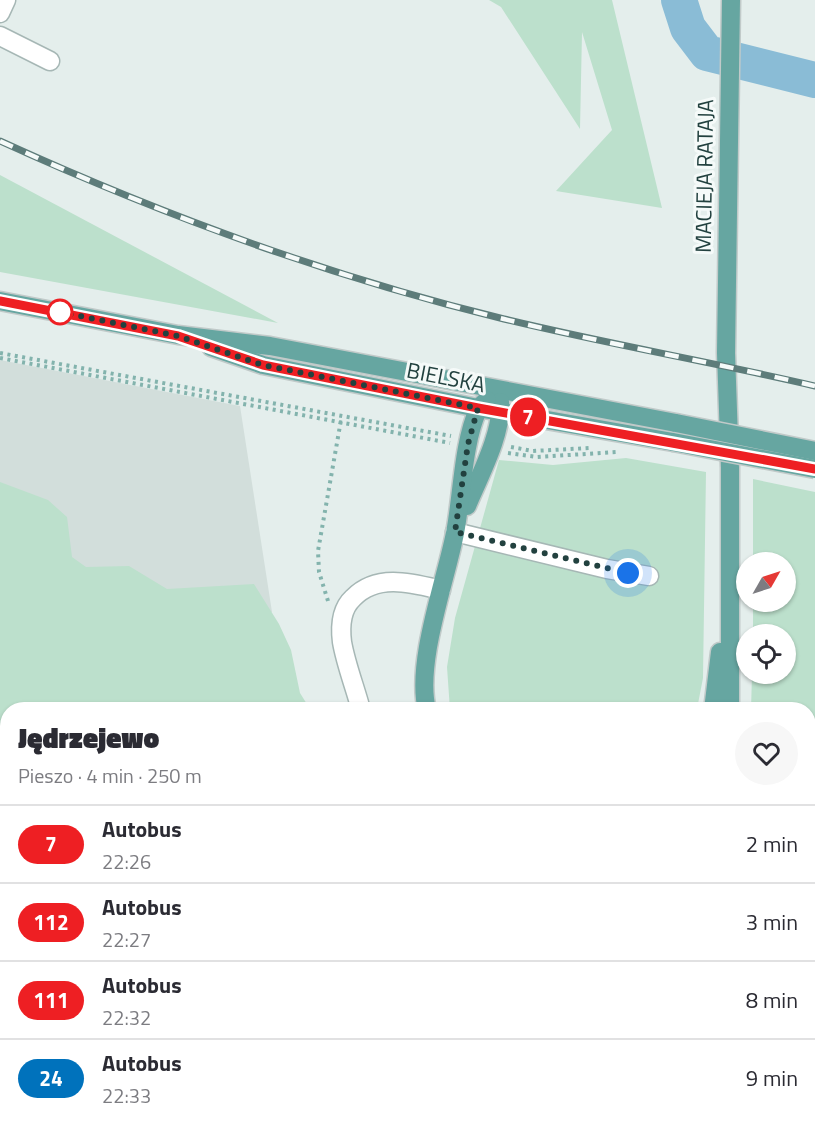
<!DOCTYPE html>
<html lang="pl">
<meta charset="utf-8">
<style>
:root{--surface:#fff;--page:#f7f7f7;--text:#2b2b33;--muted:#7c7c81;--line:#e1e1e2}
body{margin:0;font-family:"Titillium Web",sans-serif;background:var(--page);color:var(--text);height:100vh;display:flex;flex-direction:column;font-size:22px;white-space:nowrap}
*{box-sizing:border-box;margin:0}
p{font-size:20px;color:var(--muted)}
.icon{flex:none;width:33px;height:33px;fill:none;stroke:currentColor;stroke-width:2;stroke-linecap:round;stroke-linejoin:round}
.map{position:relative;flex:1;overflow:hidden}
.panel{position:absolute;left:0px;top:702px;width:816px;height:426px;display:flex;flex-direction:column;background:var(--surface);border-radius:24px 24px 0 0;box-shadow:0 2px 4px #0004}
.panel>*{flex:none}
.badge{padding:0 12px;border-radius:20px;font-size:21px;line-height:39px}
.needle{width:39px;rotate:51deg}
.fabs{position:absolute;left:736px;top:552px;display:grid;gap:12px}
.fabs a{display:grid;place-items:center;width:60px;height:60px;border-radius:50%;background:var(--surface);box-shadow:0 2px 4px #0004;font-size:30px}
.you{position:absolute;width:30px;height:30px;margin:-15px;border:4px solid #fff;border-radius:50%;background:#1a73e8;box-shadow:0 0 0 9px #1a73e833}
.map>.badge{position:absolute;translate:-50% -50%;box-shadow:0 0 0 3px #fff}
.round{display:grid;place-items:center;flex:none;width:63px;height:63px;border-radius:32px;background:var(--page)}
.headline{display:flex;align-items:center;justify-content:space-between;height:102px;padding:0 18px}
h1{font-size:28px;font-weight:800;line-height:45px}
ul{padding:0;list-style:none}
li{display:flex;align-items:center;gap:18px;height:78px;padding:0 18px;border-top:2px solid var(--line)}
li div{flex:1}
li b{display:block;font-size:22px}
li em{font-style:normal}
li .badge{min-width:66px;font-weight:700;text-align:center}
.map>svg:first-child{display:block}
.built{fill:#d2dedb}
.green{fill:#bce0cc}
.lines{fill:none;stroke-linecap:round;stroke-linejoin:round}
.river{stroke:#8abcd6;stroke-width:36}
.minor-casing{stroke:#a6b7b5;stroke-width:21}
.major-casing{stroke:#c1cac9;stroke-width:21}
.path{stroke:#83b3ad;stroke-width:4;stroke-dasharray:3 4.5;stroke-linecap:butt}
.minor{stroke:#fff;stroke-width:18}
.major{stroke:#66a6a1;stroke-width:18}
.rail-casing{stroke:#5d7c7a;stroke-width:7}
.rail{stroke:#f5faf9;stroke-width:4.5;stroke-dasharray:14;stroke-linecap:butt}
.major-bridge-casing{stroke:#c1cac9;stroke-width:21;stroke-linecap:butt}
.major-bridge{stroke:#66a6a1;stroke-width:18}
.line-casing{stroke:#fff;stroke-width:14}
.line{stroke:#ee1f23;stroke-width:9}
.walk{stroke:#22413f;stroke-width:6;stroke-dasharray:0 10.8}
.stop-dot{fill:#fff;stroke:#ee1f23;stroke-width:3}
.labels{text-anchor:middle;stroke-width:6;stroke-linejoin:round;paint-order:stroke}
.street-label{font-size:22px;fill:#22413f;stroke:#f5faf9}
</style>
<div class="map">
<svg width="815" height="1128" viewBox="0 0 815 1128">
<rect width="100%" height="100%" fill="#e4eeec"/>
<!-- built -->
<path class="built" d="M0 360 240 406 272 612 8 710V1120L0 1128Z"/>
<!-- green -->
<g class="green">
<path d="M489 0H612L662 208 556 191 612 130 582 32 580 129 501 7Z"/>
<path d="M0 175 278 323 0 272Z"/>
<path d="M626 458 706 472 703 678 697 709 450 710 447 667 455 618 499 460 553 465Z"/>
<path d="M753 479 815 492V950L808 946V710H751L752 674H786V634H753V602H786V562H753Z"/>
<path d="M0 482 48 500 67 517 72 557 86 567 129 566 167 589 254 584 279 624 291 650 300 693 310 709 8 710V1120H471L473 1128H0Z"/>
<path d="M809 974 815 979V1065L809 1072Z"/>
<path d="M504 1121 671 1120V1128H506Z"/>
</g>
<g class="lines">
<!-- river -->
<path class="river" d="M679 0 688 28 707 53 815 80"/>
<defs>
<g id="minor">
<path d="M0 13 6 0"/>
<path d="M0 36 50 61"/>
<path d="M455 532 607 569 649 576"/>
<path d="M361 710C355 687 346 665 342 642 340 626 341 609 353 598 377 573 412 583 441 590"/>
<path d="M479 1120 481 1128"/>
</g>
<g id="major">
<path d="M0 301 178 335 270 346 676 423"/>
<path d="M211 347 263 365 478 408 673 442"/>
<path d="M467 506C479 477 503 433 500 402"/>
<path d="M427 710C415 663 446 580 455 533 462 497 463 442 478 410 480 406 484 403 487 400"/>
<path d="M713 710 720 652"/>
<path d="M730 710V468L726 353 731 0"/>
<path d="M808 955 815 959"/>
<path d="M808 1095 815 1088"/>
<path d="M725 1120V1128"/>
<path d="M784 1128 789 1120"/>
</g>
</defs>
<!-- minor casing -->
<use href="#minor" class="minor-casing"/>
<!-- major casing -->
<use href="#major" class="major-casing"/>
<!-- path -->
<g class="path">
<path d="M0 353 451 436"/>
<path d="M0 358 450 443"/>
<path d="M511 447 533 451 590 448"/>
<path d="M508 453 537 457 617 452"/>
<path d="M328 601 319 572 318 551 341 420"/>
</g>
<!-- minor -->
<use href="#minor" class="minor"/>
<!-- major -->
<use href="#major" class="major"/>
<defs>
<path id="rail" d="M0 141C162 215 331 277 504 319 607 344 712 362 815 386"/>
</defs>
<!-- rail casing -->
<use href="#rail" class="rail-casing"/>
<!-- rail -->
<use href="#rail" class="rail"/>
<defs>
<g id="major-bridge">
<path d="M676 423 815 451"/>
<path d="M673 442 815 469"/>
</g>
</defs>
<!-- major-bridge casing -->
<use href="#major-bridge" class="major-bridge-casing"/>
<!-- major-bridge -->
<use href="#major-bridge" class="major-bridge"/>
</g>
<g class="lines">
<defs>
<path id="line" d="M0 301 178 336 263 365 478 408 815 469"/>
</defs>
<!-- line casing -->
<use href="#line" class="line-casing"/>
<!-- line -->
<use href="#line" class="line"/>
<!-- walk -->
<path class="walk" d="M60 312 178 336 263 365 478 408 468 444 455 532 628 573"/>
</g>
<!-- markers -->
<circle class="stop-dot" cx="60" cy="312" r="12"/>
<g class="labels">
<!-- street labels -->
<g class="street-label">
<text transform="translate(704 176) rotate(-89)" y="8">MACIEJA RATAJA</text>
<text transform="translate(446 377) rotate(11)" y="8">BIELSKA</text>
</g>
</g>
</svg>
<div class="fabs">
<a><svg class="needle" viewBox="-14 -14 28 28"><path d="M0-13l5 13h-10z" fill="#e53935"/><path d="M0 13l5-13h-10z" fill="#7c7c81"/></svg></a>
<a><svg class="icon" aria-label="locate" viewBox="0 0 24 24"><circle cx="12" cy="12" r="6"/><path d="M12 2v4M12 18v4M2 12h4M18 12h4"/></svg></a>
</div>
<div class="you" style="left:628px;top:573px"></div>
<b class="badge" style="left:528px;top:417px;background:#ee1f23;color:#fff">7</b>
<section class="panel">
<div class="headline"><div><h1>Jędrzejewo</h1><p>Pieszo · 4 min · 250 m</p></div><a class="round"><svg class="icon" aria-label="heart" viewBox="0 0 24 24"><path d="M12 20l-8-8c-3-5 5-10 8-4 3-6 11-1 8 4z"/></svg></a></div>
<ul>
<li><span class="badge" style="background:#ee1f23;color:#fff">7</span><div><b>Autobus</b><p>22:26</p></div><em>2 min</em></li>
<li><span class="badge" style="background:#ee1f23;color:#fff">112</span><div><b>Autobus</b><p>22:27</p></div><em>3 min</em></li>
<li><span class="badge" style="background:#ee1f23;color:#fff">111</span><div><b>Autobus</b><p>22:32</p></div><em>8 min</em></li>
<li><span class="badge" style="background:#0072bc;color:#fff">24</span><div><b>Autobus</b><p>22:33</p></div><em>9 min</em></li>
</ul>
</section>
</div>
